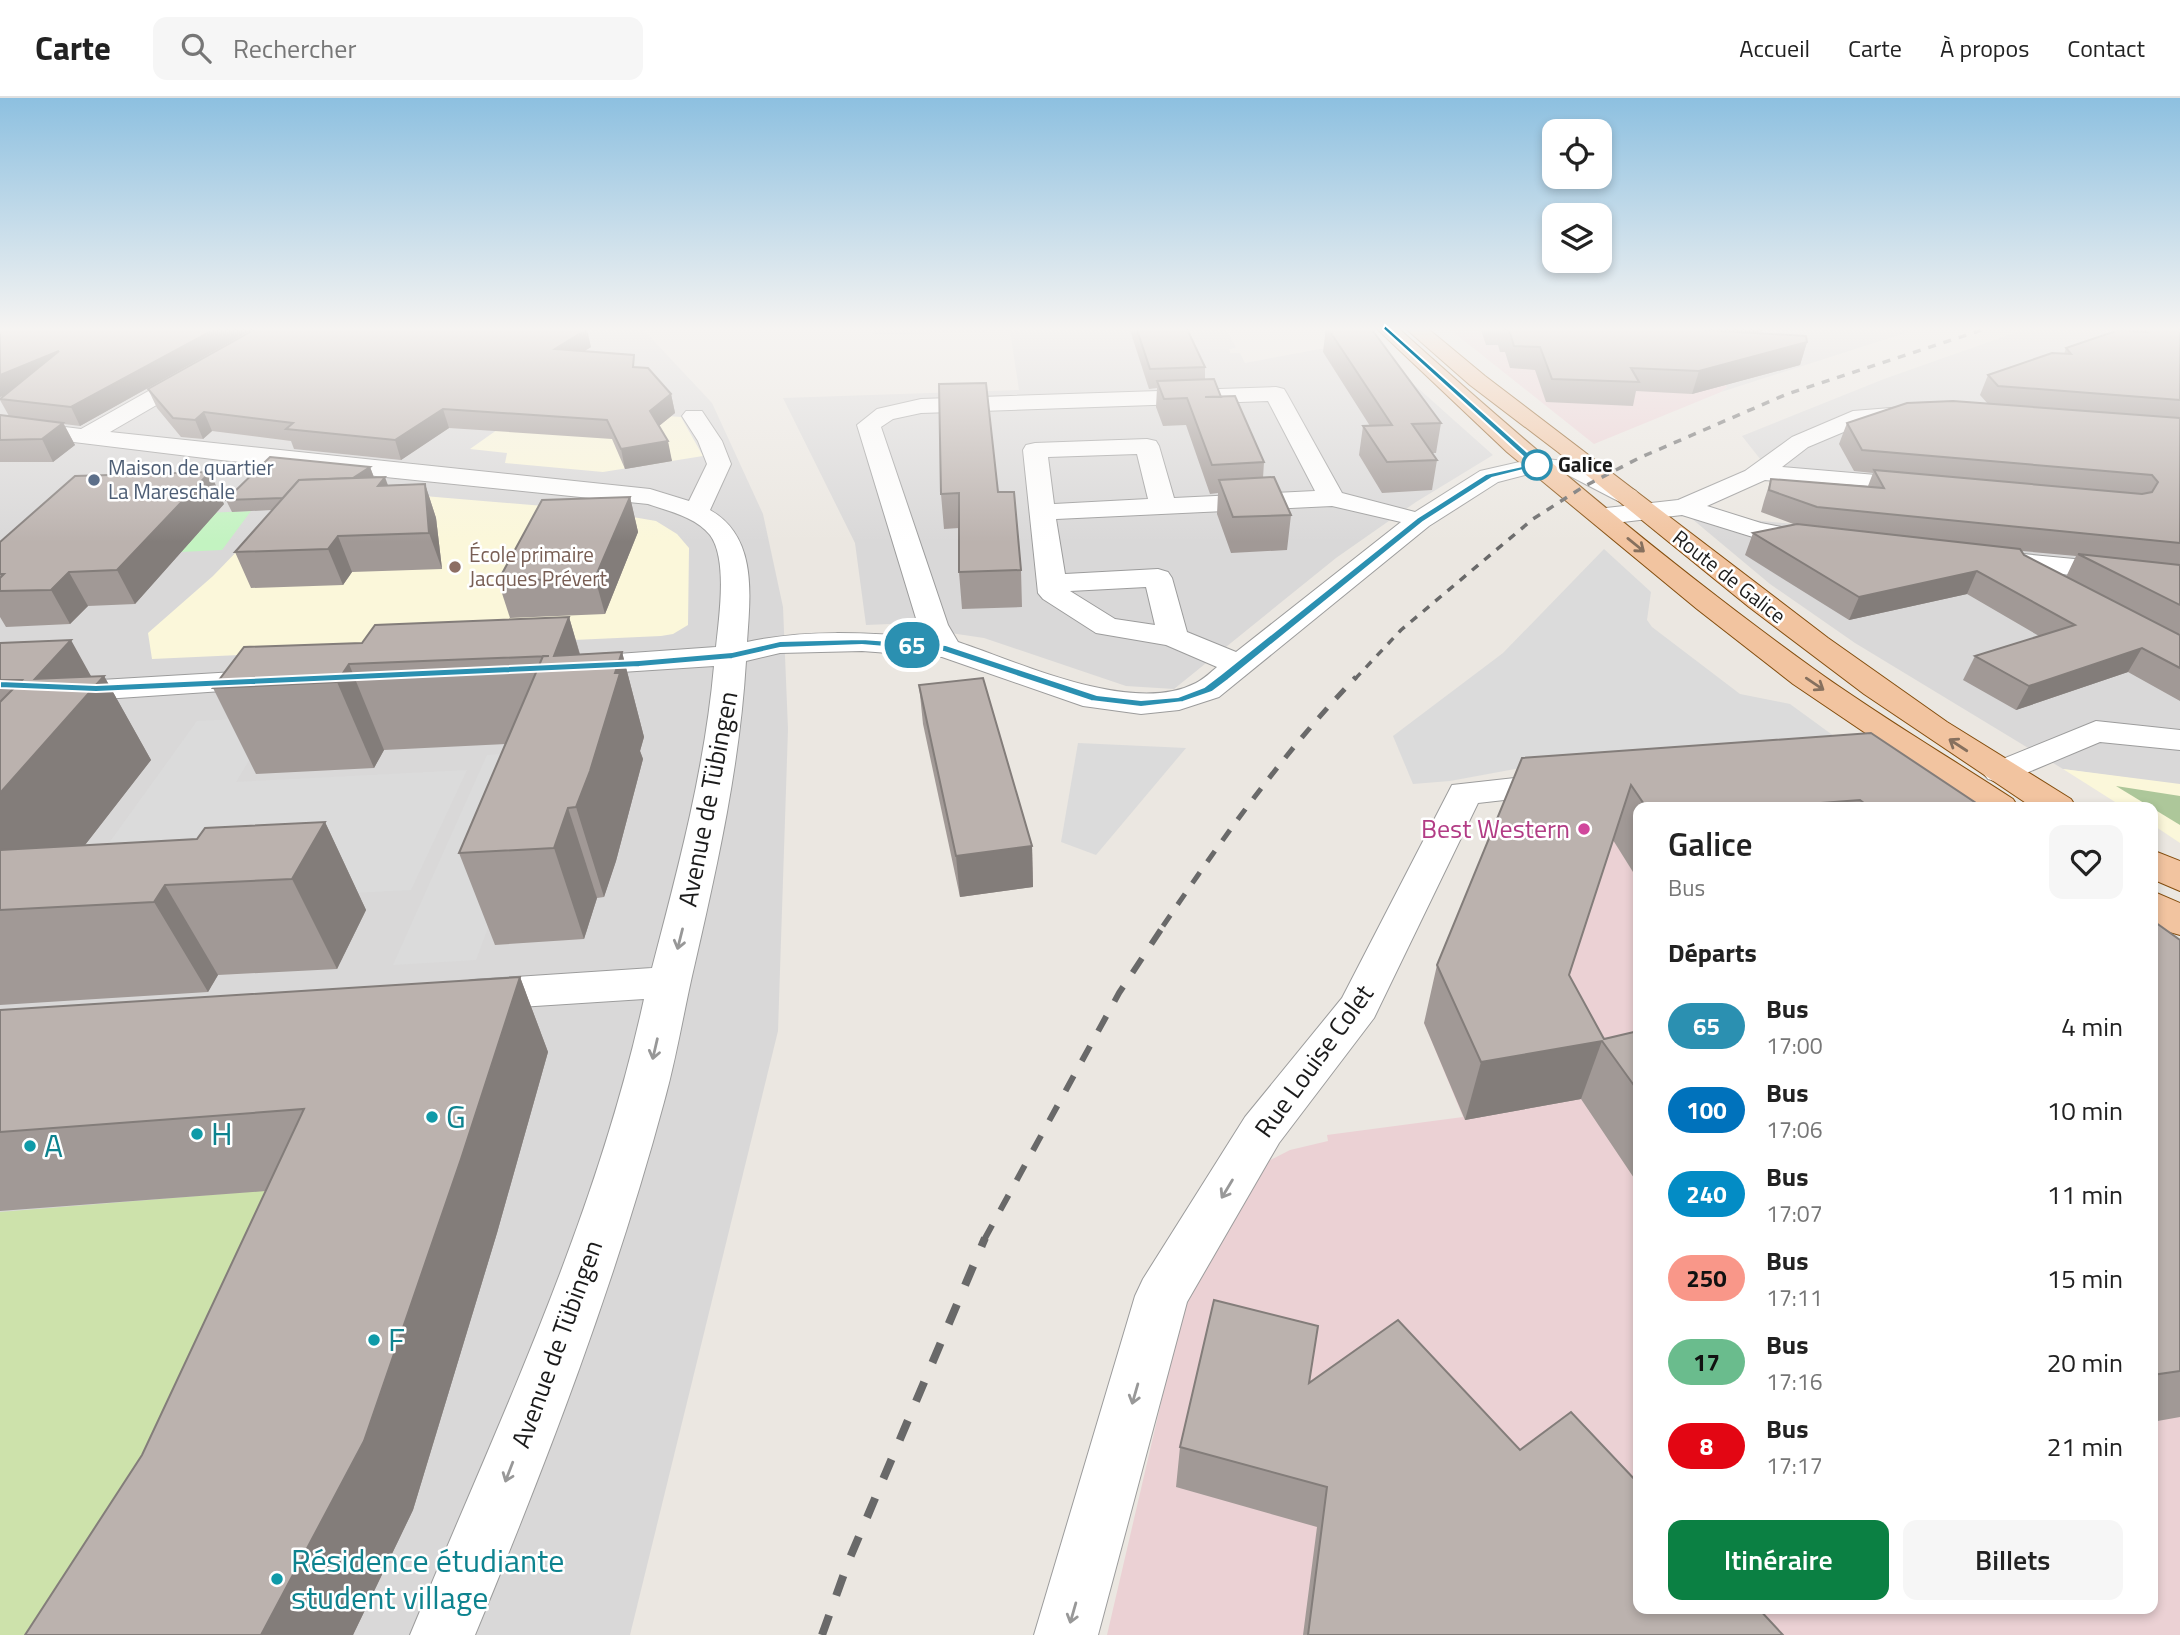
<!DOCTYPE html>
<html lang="fr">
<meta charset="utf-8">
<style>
:root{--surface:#fff;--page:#f6f6f6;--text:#222;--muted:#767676;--line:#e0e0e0;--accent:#0b8043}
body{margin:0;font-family:"Titillium Web",sans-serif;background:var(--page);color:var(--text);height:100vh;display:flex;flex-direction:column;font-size:26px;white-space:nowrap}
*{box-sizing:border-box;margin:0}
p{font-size:23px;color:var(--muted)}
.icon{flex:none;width:38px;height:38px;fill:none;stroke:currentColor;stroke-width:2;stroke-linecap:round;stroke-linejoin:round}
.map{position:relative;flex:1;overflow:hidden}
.drawer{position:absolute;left:1633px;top:704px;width:525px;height:812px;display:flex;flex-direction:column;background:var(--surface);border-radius:14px;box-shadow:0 4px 10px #0003}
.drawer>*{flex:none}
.badge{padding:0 14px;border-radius:23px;font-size:24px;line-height:46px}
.buttons{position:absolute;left:1542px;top:21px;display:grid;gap:14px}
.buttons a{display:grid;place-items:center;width:70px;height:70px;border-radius:14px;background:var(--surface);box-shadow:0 4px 10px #0003;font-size:35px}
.map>.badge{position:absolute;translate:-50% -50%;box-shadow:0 0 0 4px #fff}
h2{padding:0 35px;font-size:26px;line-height:63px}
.round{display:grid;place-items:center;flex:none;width:74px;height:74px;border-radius:14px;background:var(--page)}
.headline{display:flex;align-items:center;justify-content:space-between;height:119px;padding:0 35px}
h1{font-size:33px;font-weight:600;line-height:52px}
.cta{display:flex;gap:14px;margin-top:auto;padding:14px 35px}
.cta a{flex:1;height:80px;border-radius:14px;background:var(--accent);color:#fff;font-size:28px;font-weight:600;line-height:80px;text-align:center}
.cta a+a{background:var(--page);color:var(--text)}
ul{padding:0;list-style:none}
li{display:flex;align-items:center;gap:21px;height:84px;padding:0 35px}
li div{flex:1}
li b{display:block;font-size:26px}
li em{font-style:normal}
li .badge{min-width:77px;font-weight:700;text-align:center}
header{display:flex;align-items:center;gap:42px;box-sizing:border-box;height:98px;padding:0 35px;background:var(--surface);border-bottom:2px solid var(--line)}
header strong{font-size:33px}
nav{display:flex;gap:38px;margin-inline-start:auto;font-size:24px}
.search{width:490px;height:63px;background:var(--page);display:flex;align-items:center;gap:18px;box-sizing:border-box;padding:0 24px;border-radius:14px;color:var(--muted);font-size:26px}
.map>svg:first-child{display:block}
.residential{fill:#d9d8d8}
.commercial{fill:#ebd1d4}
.education{fill:#fbf7da}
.grass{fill:#cde2ab}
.forest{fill:#adc79a}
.park{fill:#c3f3c1}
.parking{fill:#dbdbdb}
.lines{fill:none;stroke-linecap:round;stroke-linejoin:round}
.street-casing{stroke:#9c9c9c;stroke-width:2}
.primary-casing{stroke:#844e0e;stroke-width:2}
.street{fill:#fff;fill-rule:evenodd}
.primary{fill:#f2c4a0;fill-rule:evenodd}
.rail-far3{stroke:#696969;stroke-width:3.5;stroke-dasharray:8 8;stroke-linecap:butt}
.rail-far2{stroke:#696969;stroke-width:5;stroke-dasharray:13 13;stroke-linecap:butt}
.rail-far1{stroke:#696969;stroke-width:6;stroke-dasharray:17 17;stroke-linecap:butt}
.rail{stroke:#696969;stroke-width:8;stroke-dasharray:21 21;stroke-linecap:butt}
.wall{fill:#a19996;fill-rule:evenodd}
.shaded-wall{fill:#837d7a}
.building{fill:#bbb2ae;stroke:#837d7a;stroke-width:2}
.oneway{stroke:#86705e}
.oneway2{stroke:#989898}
.line{fill:#2b90b1;stroke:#fff;stroke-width:2}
.stop-dot{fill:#fff;stroke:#2b90b1;stroke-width:3.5}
.service-dot{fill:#5c6f8a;stroke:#fff;stroke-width:2.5}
.education-dot{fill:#8d6e63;stroke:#fff;stroke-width:2.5}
.hotel-dot{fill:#d1479c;stroke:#fff;stroke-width:2.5}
.culture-dot{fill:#0f9aa8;stroke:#fff;stroke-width:2.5}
.labels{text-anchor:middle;stroke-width:5;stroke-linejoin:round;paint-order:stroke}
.far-stop-label{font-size:21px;font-weight:bold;fill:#1b1b1b;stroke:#fff;text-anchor:start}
.far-service-label{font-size:21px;fill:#4e5e75;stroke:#fff;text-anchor:start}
.far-education-label{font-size:21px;fill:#785e54;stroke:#fff;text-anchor:start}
.far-street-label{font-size:21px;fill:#1b1b1b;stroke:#fff}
.street-label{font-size:26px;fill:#1b1b1b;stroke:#fff}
.hotel-label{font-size:26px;fill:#b23c85;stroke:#fff;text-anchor:end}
.near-culture-label{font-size:32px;fill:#0d838f;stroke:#fff;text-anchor:start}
</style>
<header>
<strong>Carte</strong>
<div class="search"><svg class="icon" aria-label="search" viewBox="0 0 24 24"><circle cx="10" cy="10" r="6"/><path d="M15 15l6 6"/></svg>Rechercher</div>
<nav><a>Accueil</a><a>Carte</a><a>À propos</a><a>Contact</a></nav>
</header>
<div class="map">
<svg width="2180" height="1537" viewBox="0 0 2180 1537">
<rect width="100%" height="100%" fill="#ebe7e1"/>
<!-- residential -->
<g class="residential">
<path d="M0 229H641L712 305 763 416 783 509 788 631 778 933 630 1537H0Z"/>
<path d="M874 229H1225L1236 250 1229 251 1230 255H1240L1245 265 1320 251 1373 250 1493 357 1416 404 1336 460 1174 591 1126 588 984 540 890 526 866 527 855 445 783 300 1019 292 1010 233 873 237Z"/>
<path d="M1570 229H1924L1721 294 1727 289Z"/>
<path d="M2031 229H2180V687L2063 671 1855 545 1770 486 1685 415 1813 428 1742 338 1884 281Z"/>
</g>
<!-- commercial -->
<g class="commercial">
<path d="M1447 229H1570L1711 264 1727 289 1721 294 1594 346Z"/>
<path d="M1638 709V1510H2152L2153 838 2180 856V1537H1107L1191 1176 1259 1068 1290 1052 1328 1043 1327 1037 1463 1019 1424 925Z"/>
</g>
<!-- education -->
<g class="education">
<path d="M531 308 681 319 703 358 603 374 505 365 507 355 470 351Z"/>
<path d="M317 389 592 412 656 423 677 436 689 450 688 527 673 536 661 538 152 561 148 535 213 478 274 415Z"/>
<path d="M2063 671 2180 686V745L2153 727 2152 709H2123Z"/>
</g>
<!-- grass -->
<path class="grass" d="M283 1091 141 1537H0V1114Z"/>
<!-- forest -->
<path class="forest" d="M2116 688 2180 698V727Z"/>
<!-- park -->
<path class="park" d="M251 413 222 452 118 457 44 422Z"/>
<!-- parking -->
<g class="parking">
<path d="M1604 451 1651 494 1647 522 1652 529 1740 596 1790 606 1849 649 1575 660 1450 683 1413 686 1393 638 1503 555Z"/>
<path d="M275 619 236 684 467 672 411 792 62 810 197 623Z"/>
<path d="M1078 645 1186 650 1096 757 1061 744Z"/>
<path d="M553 653 476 862 393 867 487 657Z"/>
</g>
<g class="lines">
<defs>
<g id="street">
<path d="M262 229H287L284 233 110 334 650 391 689 403 707 366 698 343 682 318 686 313H702L722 343 731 366 710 412C758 439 750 498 747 544 806 531 865 535 925 539L918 527 857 327 877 311 921 301 1276 289 1284 291 1287 296 1342 395 1415 414 1480 373 1537 360 1583 365 1636 393 1640 398 1636 403 1627 406 1618 403 1568 377 1537 374 1498 384 1429 428 1219 599 1179 612 1141 616 1083 608 942 559 862 553 780 555 746 563C740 665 718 765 695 865 684 911 677 958 664 1004 615 1186 547 1364 475 1537H410C496 1329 596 1122 644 901L472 912 457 908 451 897 457 886 472 882 652 870C678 771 705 670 714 568L575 577 564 575 559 568 564 561 575 559 716 549C719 520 728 461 710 437 696 419 668 413 648 406L221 362 0 335V321L81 331ZM1268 303 1315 393 1174 400 1159 348 1156 343 1147 341 1035 345 1026 347 1023 352 1038 495 1043 501 1096 535 1166 547 1217 569C1211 574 1204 581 1196 585 1133 618 1021 565 958 544L948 527 881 329 893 321 921 315ZM1137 356 1148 401 1054 406 1048 359ZM1332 408 1401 424 1236 554 1187 534 1172 480 1168 474 1158 471 1065 476 1056 421ZM1146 489 1155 527 1115 521 1070 493Z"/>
<path d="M1928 307 1936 309 1939 314 1936 319 1865 325 1808 349 1782 369 1923 381 1932 384 1936 389 1932 394 1923 397 1765 382 1707 408 1761 425 1822 437 1826 443 1822 449 1812 451 1756 440 1682 417 1606 426 1597 424 1593 418 1597 412 1606 410 1678 402 1745 373 1792 339 1853 313Z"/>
<path d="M1991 453 2180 471V489L1981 467 1977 461 1981 455Z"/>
<path d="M270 572 281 575 286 582 281 589 0 608V588Z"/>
<path d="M2096 623 2180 632V652L2100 644 2012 681 2000 685 1988 681 1982 674 1988 667Z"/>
<path d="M1560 675 1573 678 1578 686 1573 694 1478 705 1374 920 1279 1045 1187 1204 1098 1537H1034L1135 1198 1143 1181 1245 1019 1342 900 1452 687Z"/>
</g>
<g id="primary">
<path d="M1375 229H1397C1530 349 1668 466 1814 571 1878 617 1947 658 2013 701L2018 709H1975L1793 586 1697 511 1507 354Z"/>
<path d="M1404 229H1426L1485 278 1828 540 1947 624 2071 701 2076 709H2032L1864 596 1749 509 1558 354 1470 287Z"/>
<path d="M2152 752 2180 763V793L2152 781Z"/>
<path d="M2152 793 2180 805V837L2166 833 2152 824Z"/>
</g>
</defs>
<!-- street casing -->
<use href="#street" class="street-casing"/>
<!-- primary casing -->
<use href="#primary" class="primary-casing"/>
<!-- street -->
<use href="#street" class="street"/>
<!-- primary -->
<use href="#primary" class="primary"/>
<!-- rail-far3 -->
<path class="rail-far3" d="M1355 581 1401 532 1533 421 1583 389 1639 360 1787 296 1991 229"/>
<!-- rail-far2 -->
<path class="rail-far2" d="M1163 828C1222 741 1283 655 1356 579"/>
<!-- rail-far1 -->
<path class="rail-far1" d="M984 1142 1119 895 1164 827"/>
<!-- rail -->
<path class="rail" d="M822 1537 849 1462 985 1140"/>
</g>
<!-- wall -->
<g class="wall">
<path d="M0 229H257L80 328 64 326 75 347 53 364H0V317L9 318 0 302 3 298 0 299Z"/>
<path d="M1129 229H1186L1205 269V281L1221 299 1264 364 1263 380 1291 417 1287 452 1231 455 1217 416 1218 395 1210 396 1186 327 1163 328 1156 309 1157 290 1149 291Z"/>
<path d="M1326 229H1370L1441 325 1436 355H1432L1437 362 1432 392 1382 395 1359 357 1363 328H1370L1323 254Z"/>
<path d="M1480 229H1774L1757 235 1807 244 1800 267 1692 296 1636 293 1633 308 1546 304 1535 272 1510 270 1505 254H1500L1498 247H1486Z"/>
<path d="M2117 229H2180V603L2128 574 2016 612 1963 582 1975 558 2039 538 1967 496 1849 522 1745 457 1753 435 1796 427 1761 414 1764 403 1771 381 1868 388 1873 375 1854 373 1839 346 1847 325 1988 306 1980 297 1988 277 2064 256 2066 250 2120 232ZM2022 453 2076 458 2066 479 2024 457Z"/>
<path d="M591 249 584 253 636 269 671 296 675 315 659 328 672 363 625 371 612 341 449 330 401 362 294 351 291 343 212 333 203 341 181 339 157 310 148 291Z"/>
<path d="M370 369 374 379 388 387 425 386 436 420 442 471 352 474 343 487 251 490 235 454 272 412 232 414 226 402Z"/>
<path d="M998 394 1021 472 1022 509 962 511 959 474V430L944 431 941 396Z"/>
<path d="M630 399 638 434 605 516 510 520 498 483Z"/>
<path d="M224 406 135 506 88 508 70 526 6 529 0 519V444Z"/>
<path d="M569 519 580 556 622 554 644 639 640 653 643 661 616 763 604 799 597 800 584 841 495 847 459 755 506 646 384 652 374 670 256 676 213 590 362 545Z"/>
<path d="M0 545 91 578H104L151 662 85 747 197 741 325 724 366 812 337 871 218 877 208 894 0 907Z"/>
<path d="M919 587 1032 748 1033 789 960 799 923 626Z"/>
<path d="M1522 660 1982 709H1638V782L1613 742 1569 877 1604 941 1638 933V1086L1581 1001 1465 1022 1424 925 1437 867Z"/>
<path d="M2152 822 2180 842V1319L2152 1324Z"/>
<path d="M520 879 548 954 497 1135 413 1412 353 1537H25L142 1357 266 1093 0 1113V912Z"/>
<path d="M1309 1285 1520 1352 1783 1537H1303L1317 1429 1176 1389 1180 1349Z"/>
</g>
<!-- shaded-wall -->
<g class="shaded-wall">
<path d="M219 229H257L80 328 71 309Z"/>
<path d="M1713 229H1774L1698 254 1705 232Z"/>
<path d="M587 231 591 249 559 269 555 251Z"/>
<path d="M1807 244 1800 267 1692 296 1699 273Z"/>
<path d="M59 253 68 271 0 299V277Z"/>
<path d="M671 296 675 315 654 332 650 313Z"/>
<path d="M443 311 449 330 401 362 395 342Z"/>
<path d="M204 314 212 333 203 341 195 322Z"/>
<path d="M63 325 75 347 53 364 42 341Z"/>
<path d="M668 343 672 363 625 371 621 351Z"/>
<path d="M370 369 374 380 326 398Z"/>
<path d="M210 374 224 406 135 506 117 472Z"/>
<path d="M385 379 397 413 378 388Z"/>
<path d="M425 386 436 420 442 471 429 435Z"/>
<path d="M630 399 638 434 605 516 595 480Z"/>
<path d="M338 438 352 474 343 487 328 451Z"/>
<path d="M1977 473 1967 496 1849 522 1859 499Z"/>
<path d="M69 474 88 508 70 526 51 492Z"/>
<path d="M569 519 593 603 554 558Z"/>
<path d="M71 542 96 587 104 578 151 662 36 810 0 812V695L35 581Z"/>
<path d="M2142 550 2128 574 2016 612 2029 588Z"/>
<path d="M622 554 644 639 640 653 643 661 616 763 604 799 576 709 615 575Z"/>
<path d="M349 566 384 652 374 670 337 584Z"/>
<path d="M568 710 597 800 584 841 554 750Z"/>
<path d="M325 724 366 812 337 871 292 781Z"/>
<path d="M1032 748 1033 789 960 799 956 758Z"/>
<path d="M165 787 218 877 208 894 154 804Z"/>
<path d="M520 879 548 954 497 1135 413 1412 353 1537H261Z"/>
<path d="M1602 943 1581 1001 1465 1022 1481 964Z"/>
</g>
<!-- building -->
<g class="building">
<path d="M0 229H219L71 309 0 301 59 253 0 277Z"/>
<path d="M259 229H562L587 231 555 251 634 257 633 269 648 270 671 296 650 313 668 343 621 351 607 322 443 311 395 342 286 331 293 325 204 314 195 322 173 320 148 291Z"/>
<path d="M1136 229H1186L1205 269 1150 271Z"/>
<path d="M1327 229H1370L1441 325 1412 326 1437 362 1387 364 1363 328 1392 327Z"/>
<path d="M1503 229H1713L1705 232 1806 238 1807 244 1699 273 1631 270 1639 284 1552 281 1540 249 1514 248 1509 232H1504Z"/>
<path d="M2142 229H2180V302L1998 288 1988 277 2052 255 2071 256 2066 250 2119 232 2147 234Z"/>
<path d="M1214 281 1221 299H1205L1235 298 1264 364 1212 367 1187 300 1164 301 1157 283Z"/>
<path d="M986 285 998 394H1014L1021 472 959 474V395L941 396 939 286Z"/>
<path d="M1953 303 2180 320V445L1817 409 1769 392 1771 381 1884 390 1874 372 2142 396 2152 394 2158 384 2152 377 1862 352 1847 325 1907 305Z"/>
<path d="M0 317 63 325 42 341 0 342Z"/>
<path d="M270 359 370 369 353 380 299 382 283 400 226 402Z"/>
<path d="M210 374 117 472 69 474 51 492 0 493V480L4 476H0V444L75 378Z"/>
<path d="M385 379 378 388 425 386 429 435 338 438 328 451 235 454 299 382Z"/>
<path d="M1274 379 1291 417 1233 419 1219 382Z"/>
<path d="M630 399 595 480 498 483 542 402Z"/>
<path d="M1797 426 2020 451 2024 457 2180 537V570L2142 550 2029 588 1975 558 2075 527 1977 473 1859 499 1753 435Z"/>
<path d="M2078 456 2180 467V507Z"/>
<path d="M569 519 554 558 622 554 615 575H620L590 673 576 709 568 710 554 750 459 755 543 558H549L349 566 337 584 213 590 244 549 362 545 375 527Z"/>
<path d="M71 542 35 581 104 578 0 695V604L22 582H0V545Z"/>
<path d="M983 580 1032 748 956 758 919 587Z"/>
<path d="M1871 635 1982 709H1869L1860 702 1767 709H1646L1631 687 1569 877 1604 941 1638 933V993L1602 943 1481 964 1437 867 1522 660Z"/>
<path d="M325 724 292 781 165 787 154 804 0 812V752L197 741 205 730Z"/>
<path d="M2152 822 2180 842V1273L2152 1277Z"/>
<path d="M520 879 461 1061 364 1343 261 1537H25L142 1357 304 1011 0 1034V912Z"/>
<path d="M1214 1202 1318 1228 1309 1285 1398 1222 1520 1352 1571 1314 1638 1385V1510H1758L1783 1537H1308L1327 1389 1180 1349Z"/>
</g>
<!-- one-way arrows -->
<defs><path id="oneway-shaft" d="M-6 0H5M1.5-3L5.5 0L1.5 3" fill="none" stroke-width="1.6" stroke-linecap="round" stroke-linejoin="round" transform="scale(1.75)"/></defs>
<g class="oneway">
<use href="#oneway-shaft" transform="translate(1636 447) rotate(39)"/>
<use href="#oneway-shaft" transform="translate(1815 586) rotate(34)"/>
<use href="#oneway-shaft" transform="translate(1958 647) rotate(-147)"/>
</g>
<g class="oneway2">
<use href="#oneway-shaft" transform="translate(680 841) rotate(104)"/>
<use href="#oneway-shaft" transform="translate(655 951) rotate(103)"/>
<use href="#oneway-shaft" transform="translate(1227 1091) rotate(121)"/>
<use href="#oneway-shaft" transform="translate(1135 1296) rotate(106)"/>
<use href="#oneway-shaft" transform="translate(509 1374) rotate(111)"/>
<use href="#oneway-shaft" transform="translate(1073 1515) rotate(106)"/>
</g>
<!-- sky -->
<linearGradient id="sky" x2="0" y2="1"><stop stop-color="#8dc0e0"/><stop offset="0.52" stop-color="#f6f4f2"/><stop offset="1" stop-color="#f6f4f2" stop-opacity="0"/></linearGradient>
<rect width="2180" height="444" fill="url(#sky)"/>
<!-- line -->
<path class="line" d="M1385 227 1542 367 1492 380 1423 424 1228 582 1212 594 1183 604 1141 609 1091 603 944 554 862 547 780 550 732 561 639 569 96 594 0 590V583L96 587 639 562 732 554 780 543 862 541 946 547 1097 597 1141 602 1178 599 1204 589 1220 577 1417 420 1486 376 1531 366 1383 231Z"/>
<!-- markers -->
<circle class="stop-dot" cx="1537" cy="367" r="14"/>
<circle class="service-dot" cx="94" cy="382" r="7"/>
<circle class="education-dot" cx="455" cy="469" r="7"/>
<circle class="hotel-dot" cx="1584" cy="731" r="7"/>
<g class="culture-dot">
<circle cx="432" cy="1019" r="7"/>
<circle cx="197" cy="1036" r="7"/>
<circle cx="30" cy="1048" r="7"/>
<circle cx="374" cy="1242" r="7"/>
<circle cx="277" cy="1481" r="7"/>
</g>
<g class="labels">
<!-- far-stop labels -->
<g class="far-stop-label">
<text x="1558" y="374">Galice</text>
</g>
<!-- far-service labels -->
<g class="far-service-label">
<text x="108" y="377">Maison de quartier<tspan x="108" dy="24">La Mareschale</tspan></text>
</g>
<!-- far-education labels -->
<g class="far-education-label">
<text x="469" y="464">École primaire<tspan x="469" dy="24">Jacques Prévert</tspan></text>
</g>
<!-- far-street labels -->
<g class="far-street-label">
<text transform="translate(1729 479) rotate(38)" y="7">Route de Galice</text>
</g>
<!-- street labels -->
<g class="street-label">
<text transform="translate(708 701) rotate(-79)" y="9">Avenue de Tübingen</text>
<text transform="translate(1314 963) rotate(-54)" y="9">Rue Louise Colet</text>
<text transform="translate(557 1246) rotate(-70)" y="9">Avenue de Tübingen</text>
</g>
<!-- hotel labels -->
<g class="hotel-label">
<text x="1570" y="740">Best Western</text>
</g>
<!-- near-culture labels -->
<g class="near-culture-label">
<text x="446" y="1030">G</text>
<text x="211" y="1047">H</text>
<text x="44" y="1059">A</text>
<text x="388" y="1253">F</text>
<text x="291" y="1474">Résidence étudiante<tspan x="291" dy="37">student village</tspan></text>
</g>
</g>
</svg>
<div class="buttons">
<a><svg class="icon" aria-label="locate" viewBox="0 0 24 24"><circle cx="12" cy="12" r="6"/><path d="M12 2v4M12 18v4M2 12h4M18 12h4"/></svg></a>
<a><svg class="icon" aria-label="layers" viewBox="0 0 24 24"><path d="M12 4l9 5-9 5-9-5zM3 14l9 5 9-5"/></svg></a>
</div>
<b class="badge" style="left:912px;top:547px;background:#2b90b1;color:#fff">65</b>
<section class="drawer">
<div class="headline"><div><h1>Galice</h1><p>Bus</p></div><a class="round"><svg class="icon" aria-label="heart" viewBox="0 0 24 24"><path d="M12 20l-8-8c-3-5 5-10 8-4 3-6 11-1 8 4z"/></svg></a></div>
<h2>Départs</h2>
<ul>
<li><span class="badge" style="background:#2b90b1;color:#fff">65</span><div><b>Bus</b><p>17:00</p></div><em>4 min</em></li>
<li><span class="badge" style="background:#0072bc;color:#fff">100</span><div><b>Bus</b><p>17:06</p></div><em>10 min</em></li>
<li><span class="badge" style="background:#038cc5;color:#fff">240</span><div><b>Bus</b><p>17:07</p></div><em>11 min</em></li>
<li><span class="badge" style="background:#f99789;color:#111">250</span><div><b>Bus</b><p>17:11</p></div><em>15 min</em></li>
<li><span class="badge" style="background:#6abc8d;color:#111">17</span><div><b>Bus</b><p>17:16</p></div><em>20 min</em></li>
<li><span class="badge" style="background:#e30613;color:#fff">8</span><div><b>Bus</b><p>17:17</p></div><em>21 min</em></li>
</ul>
<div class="cta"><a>Itinéraire</a><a>Billets</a></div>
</section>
</div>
